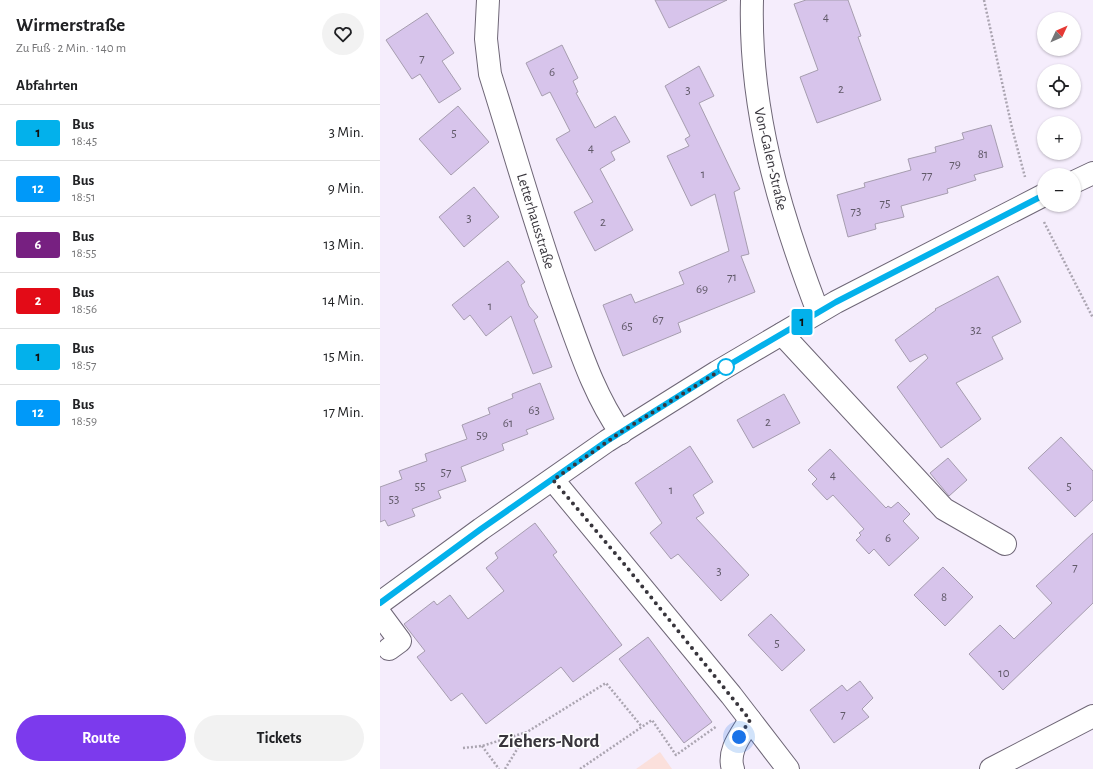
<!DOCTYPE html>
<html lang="de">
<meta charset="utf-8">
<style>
:root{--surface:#fff;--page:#f2f2f2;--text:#202124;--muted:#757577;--line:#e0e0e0;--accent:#7c3aed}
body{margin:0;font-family:"Alegreya Sans",sans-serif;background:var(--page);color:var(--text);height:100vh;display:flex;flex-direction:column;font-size:15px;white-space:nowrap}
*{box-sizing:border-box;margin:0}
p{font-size:13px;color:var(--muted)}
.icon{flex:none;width:22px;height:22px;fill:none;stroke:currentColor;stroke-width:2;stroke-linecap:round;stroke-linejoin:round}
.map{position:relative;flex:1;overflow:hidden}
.sheet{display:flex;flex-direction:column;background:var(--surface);width:380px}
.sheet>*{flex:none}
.badge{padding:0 8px;border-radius:3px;font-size:14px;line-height:26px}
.needle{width:26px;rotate:46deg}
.controls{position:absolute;left:657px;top:12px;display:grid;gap:8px}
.controls a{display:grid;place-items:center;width:44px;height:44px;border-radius:50%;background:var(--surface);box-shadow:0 1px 3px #0004;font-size:20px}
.you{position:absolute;width:20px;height:20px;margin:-10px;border:3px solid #fff;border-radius:50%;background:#1a73e8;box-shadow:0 0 0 6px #1a73e833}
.map>.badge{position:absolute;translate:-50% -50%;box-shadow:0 0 0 2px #fff}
h2{padding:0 16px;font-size:15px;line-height:36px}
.round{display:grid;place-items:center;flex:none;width:42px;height:42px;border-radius:21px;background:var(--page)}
.headline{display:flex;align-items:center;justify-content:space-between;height:68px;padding:0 16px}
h1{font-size:19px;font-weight:600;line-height:30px}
.button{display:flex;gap:8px;margin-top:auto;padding:8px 16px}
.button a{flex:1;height:46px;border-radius:24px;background:var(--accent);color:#fff;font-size:16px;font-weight:600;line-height:46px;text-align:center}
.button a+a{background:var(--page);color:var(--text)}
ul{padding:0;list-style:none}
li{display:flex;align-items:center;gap:12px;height:56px;padding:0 16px;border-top:1px solid var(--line)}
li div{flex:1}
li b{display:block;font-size:15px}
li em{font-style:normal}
li .badge{min-width:44px;font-weight:700;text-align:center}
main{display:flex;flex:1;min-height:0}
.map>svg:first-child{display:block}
.education{fill:#fbe0dc}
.building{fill:#d7c4eb;stroke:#a69daf}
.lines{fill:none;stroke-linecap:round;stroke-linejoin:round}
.minor-casing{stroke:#6e6676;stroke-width:24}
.path{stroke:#aba5b1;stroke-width:2.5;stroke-dasharray:2 2;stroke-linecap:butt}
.minor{stroke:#fff;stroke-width:22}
.line-casing{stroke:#fff;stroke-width:9}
.line{stroke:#03b1eb;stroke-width:6}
.walk{stroke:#38353c;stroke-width:4;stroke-dasharray:0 7.2}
.stop-dot{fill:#fff;stroke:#03b1eb;stroke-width:2}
.labels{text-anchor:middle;stroke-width:3;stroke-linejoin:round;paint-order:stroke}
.number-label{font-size:13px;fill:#605968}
.street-label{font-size:15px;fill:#38353c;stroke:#fefefe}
.district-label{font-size:19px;font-weight:bold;fill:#38353c;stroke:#fefefe}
</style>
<main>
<section class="sheet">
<div class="headline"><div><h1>Wirmerstraße</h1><p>Zu Fuß · 2 Min. · 140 m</p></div><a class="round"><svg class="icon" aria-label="heart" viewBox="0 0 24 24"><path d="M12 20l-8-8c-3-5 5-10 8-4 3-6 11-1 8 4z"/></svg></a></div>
<h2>Abfahrten</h2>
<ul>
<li><span class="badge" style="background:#03b1eb;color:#111">1</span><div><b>Bus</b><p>18:45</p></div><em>3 Min.</em></li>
<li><span class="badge" style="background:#0099f9;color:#fff">12</span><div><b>Bus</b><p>18:51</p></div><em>9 Min.</em></li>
<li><span class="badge" style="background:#772081;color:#fff">6</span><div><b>Bus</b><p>18:55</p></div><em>13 Min.</em></li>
<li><span class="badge" style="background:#e30b17;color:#fff">2</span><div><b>Bus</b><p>18:56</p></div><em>14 Min.</em></li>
<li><span class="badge" style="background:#03b1eb;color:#111">1</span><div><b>Bus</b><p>18:57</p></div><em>15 Min.</em></li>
<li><span class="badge" style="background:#0099f9;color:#fff">12</span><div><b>Bus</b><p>18:59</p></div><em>17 Min.</em></li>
</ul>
<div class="button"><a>Route</a><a>Tickets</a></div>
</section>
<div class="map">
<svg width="713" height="769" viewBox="0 0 713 769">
<rect width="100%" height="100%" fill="#f5edfc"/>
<!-- education -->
<path class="education" d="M280 752 292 769H256Z"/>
<!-- building -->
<g class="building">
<path d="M275 0H347L289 28Z"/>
<path d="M426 0H468L481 36 478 37 501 100 437 123 420 77 438 70 414 4Z"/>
<path d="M47 13 74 53 62 61 81 89 59 103 40 74 32 79 6 40Z"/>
<path d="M182 45 198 78 193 81 198 92 196 93 215 128 235 116 250 142 231 152 235 160 220 169 253 230 215 251 194 212 213 202 176 139 190 131 170 92 162 96 146 63Z"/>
<path d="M319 66 334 96 319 103 360 189 354 192 369 254 361 256 375 292 298 323 301 332 243 356 223 305 251 294 255 303 304 284 299 272 349 251 335 194 311 206 287 156 309 146 305 139 310 136 285 86Z"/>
<path d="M78 106 109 142 71 175 39 139Z"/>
<path d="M611 125 623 167 594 175 596 180 567 189 568 193 521 206 524 217 495 224 496 229 468 237 457 195 485 187 484 183 531 170 528 159 556 152 555 147 584 139 582 133Z"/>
<path d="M94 187 119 217 84 247 59 217Z"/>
<path d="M128 261 145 282 141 285 149 306 158 317 154 320 172 367 153 374 131 316 106 336 90 315 84 320 72 305Z"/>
<path d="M618 276 641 322 612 337 623 359 576 383 601 419 561 448 517 387 548 358 545 354 530 362 515 340 556 310 555 309Z"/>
<path d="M160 383 174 419 146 430 148 434 122 444 124 450 81 467 86 481 58 491 61 498 32 509 35 516 8 526 5 520 0 522V487L22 479 19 471 47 461 45 454 87 439 82 425 110 414 108 408 133 398 132 394Z"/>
<path d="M404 394 420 423 373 448 357 420Z"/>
<path d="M681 437 713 471V500L695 517 648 468Z"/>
<path d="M310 446 333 482 313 495 324 513 316 518 369 575 341 601 298 554 291 559 270 533 282 523 255 483Z"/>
<path d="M450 449 506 508 508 506 511 508 518 502 530 514 523 521 539 538 509 566 494 549 489 554 476 540 481 535 479 533 484 529 453 495 447 500 432 484 437 479 428 470Z"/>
<path d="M568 458 587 480 569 496 550 473Z"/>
<path d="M155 523 177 552 173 555 242 645 193 682 181 667 106 724 82 693 71 701 37 657 45 651 24 624 54 601 57 605 70 595 88 619 124 591 106 568 118 558 115 553Z"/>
<path d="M713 533V603L623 690 589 654 620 625 634 639 672 603 656 586Z"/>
<path d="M563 567 593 597 565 626 534 595Z"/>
<path d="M391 614 425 650 402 671 368 635Z"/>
<path d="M268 637 332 722 304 743 239 659Z"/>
<path d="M480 681 493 698 482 709 489 717 454 743 430 710 462 685 467 691Z"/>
</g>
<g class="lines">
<defs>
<g id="minor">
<path d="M108 0 106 39 110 74C135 153 157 233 186 312 201 353 215 396 241 433"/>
<path d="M372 0C369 110 399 210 438 312"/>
<path d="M694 182 713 173"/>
<path d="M402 334 564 509 625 544"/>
<path d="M173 480 351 695 408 769"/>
<path d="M0 603 101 529 227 441 337 372 456 302 664 195"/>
<path d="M0 614 20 641 9 649"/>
<path d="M353 769C347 751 361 735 370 720"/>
<path d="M611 769 713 716"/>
</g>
</defs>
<!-- minor casing -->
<use href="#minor" class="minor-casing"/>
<!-- path -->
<g class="path">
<path d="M604 0 632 128 645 177"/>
<path d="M664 222 713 318"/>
<path d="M102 746 119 769"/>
<path d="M83 748 102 746 147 732 226 683 262 727"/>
<path d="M125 769 147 733"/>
<path d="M200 769 272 720 296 755 337 726"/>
</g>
<!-- minor -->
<use href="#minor" class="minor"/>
</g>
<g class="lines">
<defs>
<path id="line" d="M0 603 101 529 227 441 337 372 456 302 664 195"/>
</defs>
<!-- line casing -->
<use href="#line" class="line-casing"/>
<!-- line -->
<use href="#line" class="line"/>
<!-- walk -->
<path class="walk" d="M346 367 241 432 173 480 245 565 370 720 359 737"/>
</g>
<!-- markers -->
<circle class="stop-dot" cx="346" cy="367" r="8"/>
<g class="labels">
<!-- number labels -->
<g class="number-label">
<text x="446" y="21">4</text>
<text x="42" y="62">7</text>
<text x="172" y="76">6</text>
<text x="461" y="93">2</text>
<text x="308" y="94">3</text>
<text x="74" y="137">5</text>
<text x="211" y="152">4</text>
<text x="603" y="158">81</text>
<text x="575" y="168">79</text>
<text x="323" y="178">1</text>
<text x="547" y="179">77</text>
<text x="505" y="207">75</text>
<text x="476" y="215">73</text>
<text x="89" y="222">3</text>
<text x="223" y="226">2</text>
<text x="352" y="281">71</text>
<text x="322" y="293">69</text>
<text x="110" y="310">1</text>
<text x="278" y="323">67</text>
<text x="247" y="330">65</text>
<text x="596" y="334">32</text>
<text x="154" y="414">63</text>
<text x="388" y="426">2</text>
<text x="128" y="427">61</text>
<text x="102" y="439">59</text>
<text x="66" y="476">57</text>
<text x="453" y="479">4</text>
<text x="40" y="490">55</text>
<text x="689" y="490">5</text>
<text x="291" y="494">1</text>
<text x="14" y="503">53</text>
<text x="508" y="542">6</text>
<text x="695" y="571">7</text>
<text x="339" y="575">3</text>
<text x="564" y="601">8</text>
<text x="397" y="647">5</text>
<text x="624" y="677">10</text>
<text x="463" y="718">7</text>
</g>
<!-- street labels -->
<g class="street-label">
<text transform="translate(391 159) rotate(77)" y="5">Von-Galen-Straße</text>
<text transform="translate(156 221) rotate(73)" y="5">Letterhausstraße</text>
</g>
<!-- district labels -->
<g class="district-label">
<text x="169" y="747">Ziehers-Nord</text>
</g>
</g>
</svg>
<div class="controls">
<a><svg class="needle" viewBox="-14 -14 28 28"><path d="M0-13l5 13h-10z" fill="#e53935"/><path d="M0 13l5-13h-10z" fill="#757577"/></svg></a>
<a><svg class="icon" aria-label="locate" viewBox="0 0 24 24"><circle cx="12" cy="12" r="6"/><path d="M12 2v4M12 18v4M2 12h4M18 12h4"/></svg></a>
<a>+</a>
<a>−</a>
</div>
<div class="you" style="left:359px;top:737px"></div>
<b class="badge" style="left:422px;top:322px;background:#03b1eb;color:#111">1</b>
</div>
</main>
